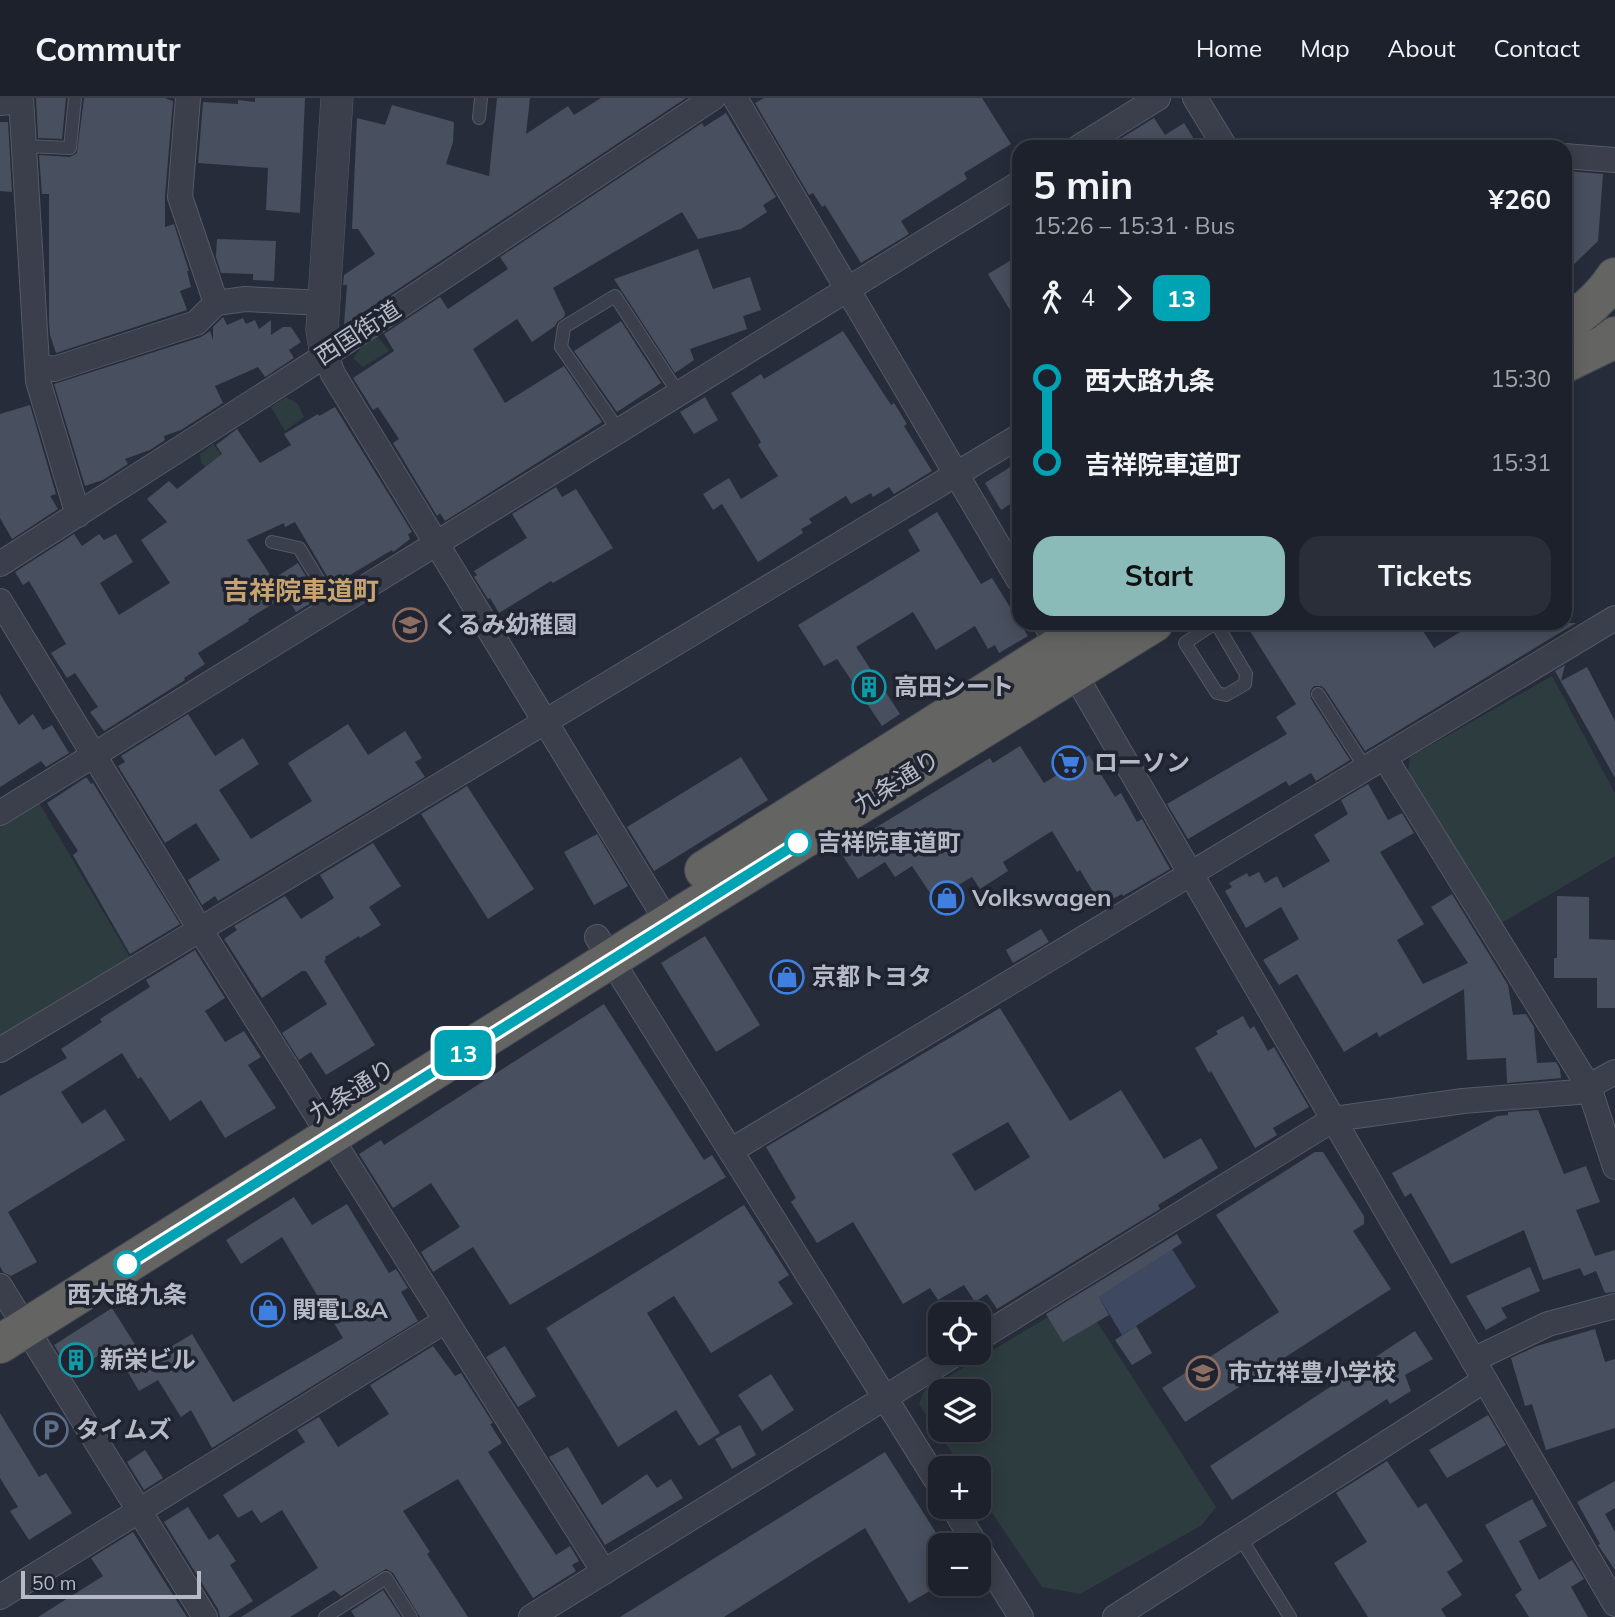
<!DOCTYPE html>
<meta charset="utf-8">
<style>
:root{--surface:#1d212c;--page:#2a2e38;--text:#f1f3f6;--muted:#a0a3a9;--line:#3b3e48;--accent:#8bbbb9}
body{margin:0;font-family:Mulish,"Noto Sans JP",sans-serif;background:var(--page);color:var(--text);height:100vh;display:flex;flex-direction:column;font-size:26px;white-space:nowrap}
*{box-sizing:border-box;margin:0}
p{font-size:23px;color:var(--muted)}
.icon{flex:none;width:38px;height:38px;fill:none;stroke:currentColor;stroke-width:2;stroke-linecap:round;stroke-linejoin:round}
.map{position:relative;flex:1;overflow:hidden}
.panel{position:absolute;left:1012px;top:42px;width:560px;height:490px;display:flex;flex-direction:column;background:var(--surface);border-radius:21px;box-shadow:0 4px 18px #0003,0 0 0 2px var(--line)}
.panel>*{flex:none}
.badge{padding:0 14px;border-radius:10px;font-size:24px;line-height:46px}
.fabs{position:absolute;left:928px;top:1204px;display:grid;gap:14px}
.fabs a{display:grid;place-items:center;width:63px;height:63px;border-radius:14px;background:var(--surface);box-shadow:0 4px 18px #0003,0 0 0 2px var(--line);font-size:35px}
.scale{position:absolute;left:21px;bottom:18px;width:180px;box-sizing:border-box;padding-left:7px;border:4px solid #b6bac6;border-top:0;font-size:19px;line-height:24px;white-space:nowrap;color:#b6bac6;-webkit-text-stroke:5px #1f2430;paint-order:stroke}
.map>.badge{position:absolute;translate:-50% -50%;box-shadow:0 0 0 4px #fff}
.legs{display:flex;align-items:center;gap:10px;height:77px;padding:0 21px;font-size:23px}
.legs p{margin-inline-start:auto}
.head{display:flex;align-items:center;justify-content:space-between;height:119px;padding:0 21px}
h1{font-size:38px;font-weight:700;line-height:52px}
.button{display:flex;gap:14px;margin-top:auto;padding:14px 21px}
.button a{flex:1;height:80px;border-radius:21px;background:var(--accent);color:#111;font-size:28px;font-weight:700;line-height:80px;text-align:center}
.button a+a{background:var(--page);color:var(--text)}
ul{padding:0 21px;list-style:none}
li{display:flex;align-items:center;gap:24px;height:84px;font-size:26px}
li i{display:grid;place-items:center;width:10px;height:100%;margin:0 9px;background:currentColor}
li i::after{content:'';width:18px;height:18px;margin:-9px;border:5px solid;border-radius:50%;background:var(--surface)}
li p{margin-inline-start:auto}
li:first-child i{background:linear-gradient(#0000 50%,currentColor 0)}
li:last-child i{background:linear-gradient(currentColor 50%,#0000 0)}
header{display:flex;align-items:center;gap:42px;box-sizing:border-box;height:98px;padding:0 35px;background:var(--surface);border-bottom:2px solid var(--line)}
header strong{font-size:33px}
nav{display:flex;gap:38px;margin-inline-start:auto;font-size:24px}
.map>svg:first-child{display:block}
.green{fill:#2d3c3f;fill-rule:evenodd}
.water{fill:#3e4861}
.building{fill:#484f5e;fill-rule:evenodd}
.lines{fill:none;stroke-linecap:round;stroke-linejoin:round}
.service-casing{stroke:#555a66;stroke-width:14}
.minor-casing{stroke:#555a66;stroke-width:26}
.tertiary-casing{stroke:#555a66;stroke-width:33}
.trunk-casing{stroke:#424753;stroke-width:40}
.service{stroke:#3a3f4b;stroke-width:12}
.minor{stroke:#3a3f4b;stroke-width:24}
.tertiary{stroke:#3a3f4b;stroke-width:32}
.trunk{stroke:#646462;stroke-width:38}
.line-1-casing{stroke:#fff;stroke-width:16}
.line-1{stroke:#00a3b4;stroke-width:10}
.stop-1-dot{fill:#fff;stroke:#00a3b4;stroke-width:3.5}
.labels{text-anchor:middle;stroke-width:7;stroke-linejoin:round;paint-order:stroke}
.street-label{font-size:24px;fill:#b6bac6;stroke:#1f2430}
.poi-label{font-size:24px;font-weight:bold;fill:#b6bac6;stroke:#1f2430;text-anchor:start}
.stop-label{font-size:24px;font-weight:bold;fill:#b6bac6;stroke:#1f2430;text-anchor:start}
.neighbourhood-label{font-size:26px;font-weight:bold;fill:#c7a370;stroke:#1f2430}
</style>
<header>
<strong>Commutr</strong>
<nav><a>Home</a><a>Map</a><a>About</a><a>Contact</a></nav>
</header>
<div class="map">
<svg width="1615" height="1519" viewBox="0 0 1615 1519">
<rect width="100%" height="100%" fill="#272c3a"/>
<!-- green -->
<g class="green">
<path d="M377 237 389 253 363 269 353 260 364 246Z"/>
<path d="M286 299 298 306 304 319 285 333 271 309Z"/>
<path d="M213 346 222 358 217 382 201 364 200 356Z"/>
<path d="M1552 578 1615 695V758L1498 827 1408 676 1410 659Z"/>
<path d="M38 703 132 863 0 940V726Z"/>
<path d="M1048 1219 1051 1224H1097L1216 1409 1202 1427 1080 1496 1042 1489 978 1394V1370H962L919 1306 924 1293ZM940 1293H978V1332H940Z"/>
</g>
<!-- water -->
<path class="water" d="M1172 1151 1196 1189 1122 1237 1099 1199Z"/>
<!-- building -->
<g class="building">
<path d="M36 0H66L62 41 38 40Z"/>
<path d="M84 0H165L173 3 165 98V129L174 126 189 173H187L191 189 180 193 187 212 56 255 50 237 49 224V96H42L39 57 70 59 77 55Z"/>
<path d="M255 0H305L300 115 266 112 268 70 198 65 203 4 238 6V2L255 4Z"/>
<path d="M497 0H530L526 36 568 8 574 17 601 0H686L344 227 347 187H343L344 177 375 156 358 131H352L357 20 385 27 392 7 454 24 453 44 446 66 489 78Z"/>
<path d="M764 0H982L1011 46 964 75 967 81 901 123 909 136 861 165 825 107 822 109 813 95 809 97 755 5Z"/>
<path d="M726 15 776 99 763 107 767 114 741 131 698 141 682 114 553 190 565 215 564 219 557 224 555 228 532 244 517 221 473 251 505 305 564 268 602 324 445 423 440 415 437 418 393 345 399 341 378 309 373 312 353 280 394 253 384 236 440 199 448 211 508 171 500 159 702 25 704 29Z"/>
<path d="M1154 20 1165 37 1184 25 1199 49H1107Z"/>
<path d="M0 24H8L12 94 0 93Z"/>
<path d="M1567 73 1603 76 1598 143 1564 176V109Z"/>
<path d="M217 141 276 143 274 183 253 182V176L221 175 216 159Z"/>
<path d="M698 151 713 191 750 179 761 212 743 218 747 231 690 251 694 262 675 275 614 181Z"/>
<path d="M1018 158V225L988 176Z"/>
<path d="M223 219 227 227 243 220 246 226 255 222 259 231 271 222V237L283 229H291L301 244 289 252 294 260 265 279 258 269 215 288 223 305 181 332 164 338 165 342 150 352 125 361 128 366 103 382 85 388 54 286 201 239 210 233 213 242V229Z"/>
<path d="M621 223 661 285 617 314 574 253Z"/>
<path d="M843 233 891 307 894 305 907 326 904 328 932 373 894 396 889 389 873 399 871 395 851 406 846 398 809 421 812 425 801 431 803 435 758 464 722 406 713 412 703 396 729 380 741 401 778 378 758 347 761 344 731 295 761 276 764 281Z"/>
<path d="M705 299 718 322 694 336 680 314Z"/>
<path d="M30 307 56 396 50 398 58 411 12 441 0 420V316Z"/>
<path d="M335 309 412 434 408 436 410 441 393 454 392 452 350 477 352 480 334 490 295 424 285 429 284 425 247 442 273 481 298 465 319 500 296 514 286 498 248 521 249 523 198 555 205 566 184 580 185 582 104 633 90 614 98 609 75 575 67 580 51 555 66 546 29 483 23 487 15 474 74 436 82 448 99 436 104 442 116 436 133 464 100 485 119 517 170 485 141 442 167 424 147 401 169 383 177 391 222 356 216 347 237 331 260 365 291 347 284 336 318 316 319 318Z"/>
<path d="M1018 364V401L1001 412 985 385Z"/>
<path d="M556 389 562 399 576 391 613 450 553 485 551 483 499 515 490 500 488 501 474 479 477 477 474 473 527 440 512 416Z"/>
<path d="M937 414 981 486 992 480 1028 538 999 555 995 547 988 551 975 528 936 552 913 514 856 549 900 616 882 628 837 561 824 568 798 527 920 453 908 432Z"/>
<path d="M1245 525H1418L1434 550 1475 525H1576L1365 653 1325 591 1321 588H1314L1310 593 1311 601 1350 662 1316 683 1311 675 1289 688 1286 683 1188 741 1167 706 1287 636 1276 619 1296 606Z"/>
<path d="M1565 567 1561 583 1587 569 1615 623V680L1555 573Z"/>
<path d="M0 596 19 627 33 616 43 632 52 627 69 655 46 669 41 663 0 689Z"/>
<path d="M188 616 215 658 243 640 259 666 219 692 251 741 312 703 288 665 348 626 368 657 405 633 422 660 415 664 425 679 218 803 215 798 202 807 188 782 220 762 196 725 165 745 118 668 125 664 121 658Z"/>
<path d="M1020 648 1044 685 1089 657 1115 699 1121 695 1137 724 1142 721 1170 771 1123 798 1122 796 1101 807 1080 772 1077 774 1052 733 1003 764 1008 773 980 791 972 779 934 801 912 768 895 779 885 764 858 781 839 752 990 660 993 665Z"/>
<path d="M741 659 768 702 654 773 627 729Z"/>
<path d="M85 680H87L91 686 93 685 180 826 130 856 73 757 78 753 47 705Z"/>
<path d="M1368 686 1388 722 1402 715 1414 735 1380 754 1424 826 1397 842 1423 886 1468 865 1431 809 1452 796 1508 887 1513 917 1526 916 1534 929 1537 965 1556 964 1560 971 1561 980 1507 985 1506 960 1467 962 1464 891 1379 939 1377 934 1344 954 1297 876 1279 887 1263 862 1299 841 1281 809 1246 830 1225 793 1232 789 1229 785 1247 775 1249 779 1259 774 1265 785 1277 778 1283 790 1330 763 1314 737 1348 716 1341 702Z"/>
<path d="M467 688 534 791 488 821 421 716Z"/>
<path d="M597 736 628 788 594 807 564 754Z"/>
<path d="M373 745 401 788 369 809 381 827 360 840 359 838 325 859 326 861 324 863 375 947 326 977 311 954 299 962 282 935 327 906 306 873H302L262 900 224 841 237 832 234 828 285 798 301 821 334 800 320 777Z"/>
<path d="M1557 798 1589 799V841L1615 842V910H1597V880H1554V860H1557Z"/>
<path d="M1041 831 1049 844 1013 865 1006 852Z"/>
<path d="M705 838 760 927 716 954 661 865Z"/>
<path d="M195 852 225 900 205 913 225 944 244 933 261 959 248 967 276 1010 225 1040 201 1002 170 1023 141 979 138 981 122 955 61 994 82 1026 105 1011 125 1042 8 1114 37 1164 11 1178 3 1174 0 1168V998L67 960 61 951 102 924 100 921 150 889 146 882Z"/>
<path d="M604 906 704 1062 712 1057 726 1079 510 1207 473 1149 433 1174 421 1154 460 1129 431 1085 393 1110 359 1056 381 1042 384 1047Z"/>
<path d="M1000 910 1070 1023 1121 992 1164 1061 1201 1040 1218 1070 1158 1107 1160 1111 997 1211 987 1196 975 1204 964 1187 938 1202 930 1190 903 1206 853 1124 817 1145 791 1104 796 1100 766 1049ZM1008 1024 1030 1059 975 1093 952 1056Z"/>
<path d="M1243 918 1250 931 1254 928 1268 953 1274 949 1309 1009 1273 1030 1277 1037 1255 1050 1211 973 1209 975 1195 950 1218 936 1216 933Z"/>
<path d="M1538 1012 1564 1076 1586 1068 1600 1104 1576 1112 1595 1158 1615 1152V1194L1605 1195 1596 1173 1584 1178 1580 1170 1543 1182 1524 1132 1451 1166 1411 1095 1405 1099 1392 1075 1497 1018 1508 1017V1014Z"/>
<path d="M1315 1054H1323L1364 1118V1126L1353 1133 1391 1191 1185 1324 1162 1290 1279 1214 1216 1117Z"/>
<path d="M294 1099 312 1127 347 1106 389 1175 396 1171 408 1190 401 1194 418 1223 212 1350 191 1312 181 1319 158 1282 139 1293 113 1249 71 1274 54 1247 112 1210 146 1264 192 1236 233 1304 343 1240 282 1139 241 1166 226 1142Z"/>
<path d="M744 1107 789 1177 778 1184 793 1206 711 1255 674 1198 647 1215 720 1335 699 1348 676 1312 618 1349 546 1230Z"/>
<path d="M1177 1136 1182 1145 1099 1199 1109 1217 1063 1244 1046 1216Z"/>
<path d="M1530 1169 1540 1193 1501 1210 1507 1220 1486 1232 1466 1198Z"/>
<path d="M1136 1228 1152 1255 1132 1267 1115 1242Z"/>
<path d="M1595 1231 1605 1264 1615 1261V1330L1546 1352 1532 1306 1525 1308 1511 1260 1537 1248Z"/>
<path d="M1415 1233 1433 1261 1405 1277 1411 1293 1390 1306 1387 1301 1232 1402 1210 1368Z"/>
<path d="M433 1248 455 1278 461 1275 493 1325 490 1326 502 1345 488 1354 556 1457 570 1448 579 1463 572 1467 576 1473 533 1500 458 1381 403 1413 430 1454 427 1456 468 1519H420L393 1475 386 1471 341 1498 334 1492 290 1519H241L318 1470 282 1412 261 1425 252 1412 238 1420 223 1397 305 1344 297 1332 319 1319 338 1349 389 1316 370 1287Z"/>
<path d="M505 1248 536 1298 518 1309 486 1259Z"/>
<path d="M771 1276 794 1312 762 1333 738 1297Z"/>
<path d="M0 1315 39 1379 46 1375 72 1415 29 1442 10 1413 18 1409 0 1380Z"/>
<path d="M1488 1317 1506 1347 1447 1380 1429 1352Z"/>
<path d="M740 1327 756 1357 732 1371 715 1341Z"/>
<path d="M568 1349 602 1407 647 1376 657 1390 671 1381 683 1400 605 1447 549 1359Z"/>
<path d="M145 1352 163 1380 144 1392 127 1364Z"/>
<path d="M885 1354 940 1441V1487L909 1505 865 1430 724 1519H620Z"/>
<path d="M1387 1363 1418 1410 1426 1405 1463 1463 1447 1474 1462 1497 1441 1511 1446 1519H1368L1334 1465 1367 1444 1336 1395Z"/>
<path d="M1615 1383V1410L1605 1416 1615 1434V1472L1598 1447 1600 1446 1577 1404Z"/>
<path d="M1532 1401 1547 1428 1519 1443 1539 1482 1572 1462 1584 1481 1571 1489 1588 1519H1529L1515 1497 1522 1492 1485 1427Z"/>
<path d="M188 1409 209 1442 218 1436 236 1463 230 1467 253 1503 228 1519H220L218 1511 164 1424Z"/>
<path d="M133 1434 187 1519H38L103 1478 91 1460Z"/>
<path d="M383 1492 401 1519H355L351 1513Z"/>
</g>
<g class="lines">
<defs>
<g id="service">
<path d="M479 20 481 0"/>
<path d="M25 48 70 50 75 0"/>
<path d="M619 333 561 249 564 229 615 198 679 296"/>
<path d="M272 444 299 450 335 509"/>
<path d="M1215 525 1185 545 1217 595 1226 597 1245 586 1246 576 1216 525"/>
<path d="M1318 596 1366 671"/>
<path d="M1240 1439 1290 1519"/>
<path d="M325 1519 386 1480 411 1519"/>
</g>
<g id="minor">
<path d="M21 0 38 283 78 417"/>
<path d="M188 0 180 99 216 205"/>
<path d="M735 0 1018 481"/>
<path d="M1195 0 1225 49"/>
<path d="M0 5 21 3"/>
<path d="M1079 49 1158 0"/>
<path d="M1564 58 1615 62"/>
<path d="M326 257 333 276 668 825"/>
<path d="M38 268 54 271 196 225 216 205 245 201 323 205"/>
<path d="M0 466 326 257 713 0"/>
<path d="M0 503 201 833 604 1474"/>
<path d="M1045 525 1615 1506"/>
<path d="M1385 660 1589 989 1615 1069"/>
<path d="M0 715 1018 86"/>
<path d="M597 839 940 1388"/>
<path d="M0 952 1018 339"/>
<path d="M732 1052 1615 520"/>
<path d="M0 1188 205 1519"/>
<path d="M978 1241 1334 1021 1463 1003 1578 994 1615 974"/>
<path d="M1473 1262 1548 1226 1615 1208"/>
<path d="M953 1409 976 1447"/>
<path d="M978 1450 1021 1519"/>
<path d="M0 1499 445 1223"/>
<path d="M531 1519 957 1255"/>
<path d="M1115 1519 1485 1282"/>
</g>
<path id="tertiary" d="M326 257 322 232 337 0"/>
<g id="trunk">
<path d="M1564 227C1585 214 1602 199 1615 179"/>
<path d="M1564 266 1605 246 1615 238"/>
<path d="M704 772 1095 525"/>
<path d="M0 1246 668 825 1154 525"/>
</g>
</defs>
<!-- service casing -->
<use href="#service" class="service-casing"/>
<!-- minor casing -->
<use href="#minor" class="minor-casing"/>
<!-- tertiary casing -->
<use href="#tertiary" class="tertiary-casing"/>
<!-- trunk casing -->
<use href="#trunk" class="trunk-casing"/>
<!-- service -->
<use href="#service" class="service"/>
<!-- minor -->
<use href="#minor" class="minor"/>
<!-- tertiary -->
<use href="#tertiary" class="tertiary"/>
<!-- trunk -->
<use href="#trunk" class="trunk"/>
</g>
<g class="lines">
<defs>
<path id="line-1" d="M127 1166 798 745"/>
</defs>
<!-- line-1 casing -->
<use href="#line-1" class="line-1-casing"/>
<!-- line-1 -->
<use href="#line-1" class="line-1"/>
</g>
<!-- icons -->
<defs>
<symbol id="school-ring" viewBox="-11 -11 22 22"><circle r="9.5" fill="#1f2430" stroke="#8d6e63" stroke-width="1.5"/><path d="M0-5L7-2L0 1L-7-2ZM-4 1L0 2.5L4 1V4Q0 6-4 4Z" fill="#8d6e63"/></symbol>
<symbol id="building-ring" viewBox="-11 -11 22 22"><circle r="9.5" fill="#1f2430" stroke="#0f9aa8" stroke-width="1.5"/><path d="M-4-6H4V6H1V3H-1V6H-4ZM-2.5-4.3h1.7v1.8h-1.7ZM.8-4.3h1.7v1.8H.8ZM-2.5-1h1.7V.8h-1.7ZM.8-1h1.7V.8H.8Z" fill="#0f9aa8"/></symbol>
<symbol id="supermarket-ring" viewBox="-11 -11 22 22"><circle r="9.5" fill="#1f2430" stroke="#3f7fe0" stroke-width="1.5"/><path d="M-6-5.5h2.5l.6 2H6L4.5 2H-2.5L-4.4-4H-6ZM-1.5 3.2a1.3 1.3 0 1 0 .1 0ZM3 3.2a1.3 1.3 0 1 0 .1 0Z" fill="#3f7fe0"/></symbol>
<symbol id="shop-ring" viewBox="-11 -11 22 22"><circle r="9.5" fill="#1f2430" stroke="#3f7fe0" stroke-width="1.5"/><path d="M-5-2.5h2.3a2.7 3.5 0 0 1 5.4 0H5L5.5 6h-11ZM-1.5-2.5h3a1.5 2.3 0 0 0-3 0Z" fill="#3f7fe0"/></symbol>
<symbol id="parking-ring" viewBox="-11 -11 22 22"><circle r="9.5" fill="#1f2430" stroke="#5c6f8a" stroke-width="1.5"/><path d="M-3.5-5.5H1a3.5 3.5 0 0 1 0 7H-1V5.5H-3.5ZM-1-3.4V-.6H.8a1.4 1.4 0 0 0 0-2.8Z" fill="#5c6f8a"/></symbol>
</defs>
<g fill-rule="evenodd">
<use href="#school-ring" x="391" y="508" width="38" height="38"/>
<use href="#building-ring" x="850" y="570" width="38" height="38"/>
<use href="#supermarket-ring" x="1050" y="646" width="38" height="38"/>
<use href="#shop-ring" x="928" y="781" width="38" height="38"/>
<use href="#shop-ring" x="768" y="860" width="38" height="38"/>
<use href="#shop-ring" x="249" y="1193" width="38" height="38"/>
<use href="#building-ring" x="57" y="1243" width="38" height="38"/>
<use href="#school-ring" x="1184" y="1256" width="38" height="38"/>
<use href="#parking-ring" x="32" y="1313" width="38" height="38"/>
</g>
<!-- markers -->
<g class="stop-1-dot">
<circle cx="798" cy="745" r="12"/>
<circle cx="127" cy="1166" r="12"/>
</g>
<g class="labels">
<!-- street labels -->
<g class="street-label">
<text transform="translate(358 235) rotate(-33)" y="8">西国街道</text>
<text transform="translate(897 684) rotate(-32)" y="8">九条通り</text>
<text transform="translate(352 993) rotate(-32)" y="8">九条通り</text>
</g>
<!-- poi labels -->
<g class="poi-label">
<text x="434" y="535">くるみ幼稚園</text>
<text x="894" y="597">高田シート</text>
<text x="1094" y="673">ローソン</text>
<text x="972" y="808">Volkswagen</text>
<text x="812" y="887">京都トヨタ</text>
<text x="292" y="1220">関電L&amp;A</text>
<text x="100" y="1270">新栄ビル</text>
<text x="1228" y="1283">市立祥豊小学校</text>
<text x="76" y="1340">タイムズ</text>
</g>
<!-- stop labels -->
<g class="stop-label">
<text x="817" y="753">吉祥院車道町</text>
<text x="127" y="1205" text-anchor="middle">西大路九条</text>
</g>
<!-- neighbourhood labels -->
<g class="neighbourhood-label">
<text x="301" y="502">吉祥院車道町</text>
</g>
</g>
</svg>
<div class="fabs">
<a><svg class="icon" aria-label="locate" viewBox="0 0 24 24"><circle cx="12" cy="12" r="6"/><path d="M12 2v4M12 18v4M2 12h4M18 12h4"/></svg></a>
<a><svg class="icon" aria-label="layers" viewBox="0 0 24 24"><path d="M12 4l9 5-9 5-9-5zM3 14l9 5 9-5"/></svg></a>
<a>+</a>
<a>−</a>
</div>
<div class="scale">50 m</div>
<b class="badge" style="left:463px;top:955px;background:#00a3b4;color:#fff">13</b>
<section class="panel">
<div class="head"><div><h1>5 min</h1><p>15:26 – 15:31 · Bus</p></div><b>¥260</b></div>
<div class="legs"><svg class="icon" aria-label="walk" viewBox="0 0 24 24"><circle cx="13" cy="4" r="2"/><path d="M13 8l-2 6 4 7M11 14l-3 7M7 12l3-4h3l4 4"/></svg>4<svg class="icon" aria-label="forward" viewBox="0 0 24 24"><path d="M9 5l7 7-7 7"/></svg><b class="badge" style="background:#00a3b4;color:#fff">13</b></div>
<ul>
<li><i style="color:#00a3b4"></i><b>西大路九条</b><p>15:30</p></li>
<li><i style="color:#00a3b4"></i><b>吉祥院車道町</b><p>15:31</p></li>
</ul>
<div class="button"><a>Start</a><a>Tickets</a></div>
</section>
</div>
